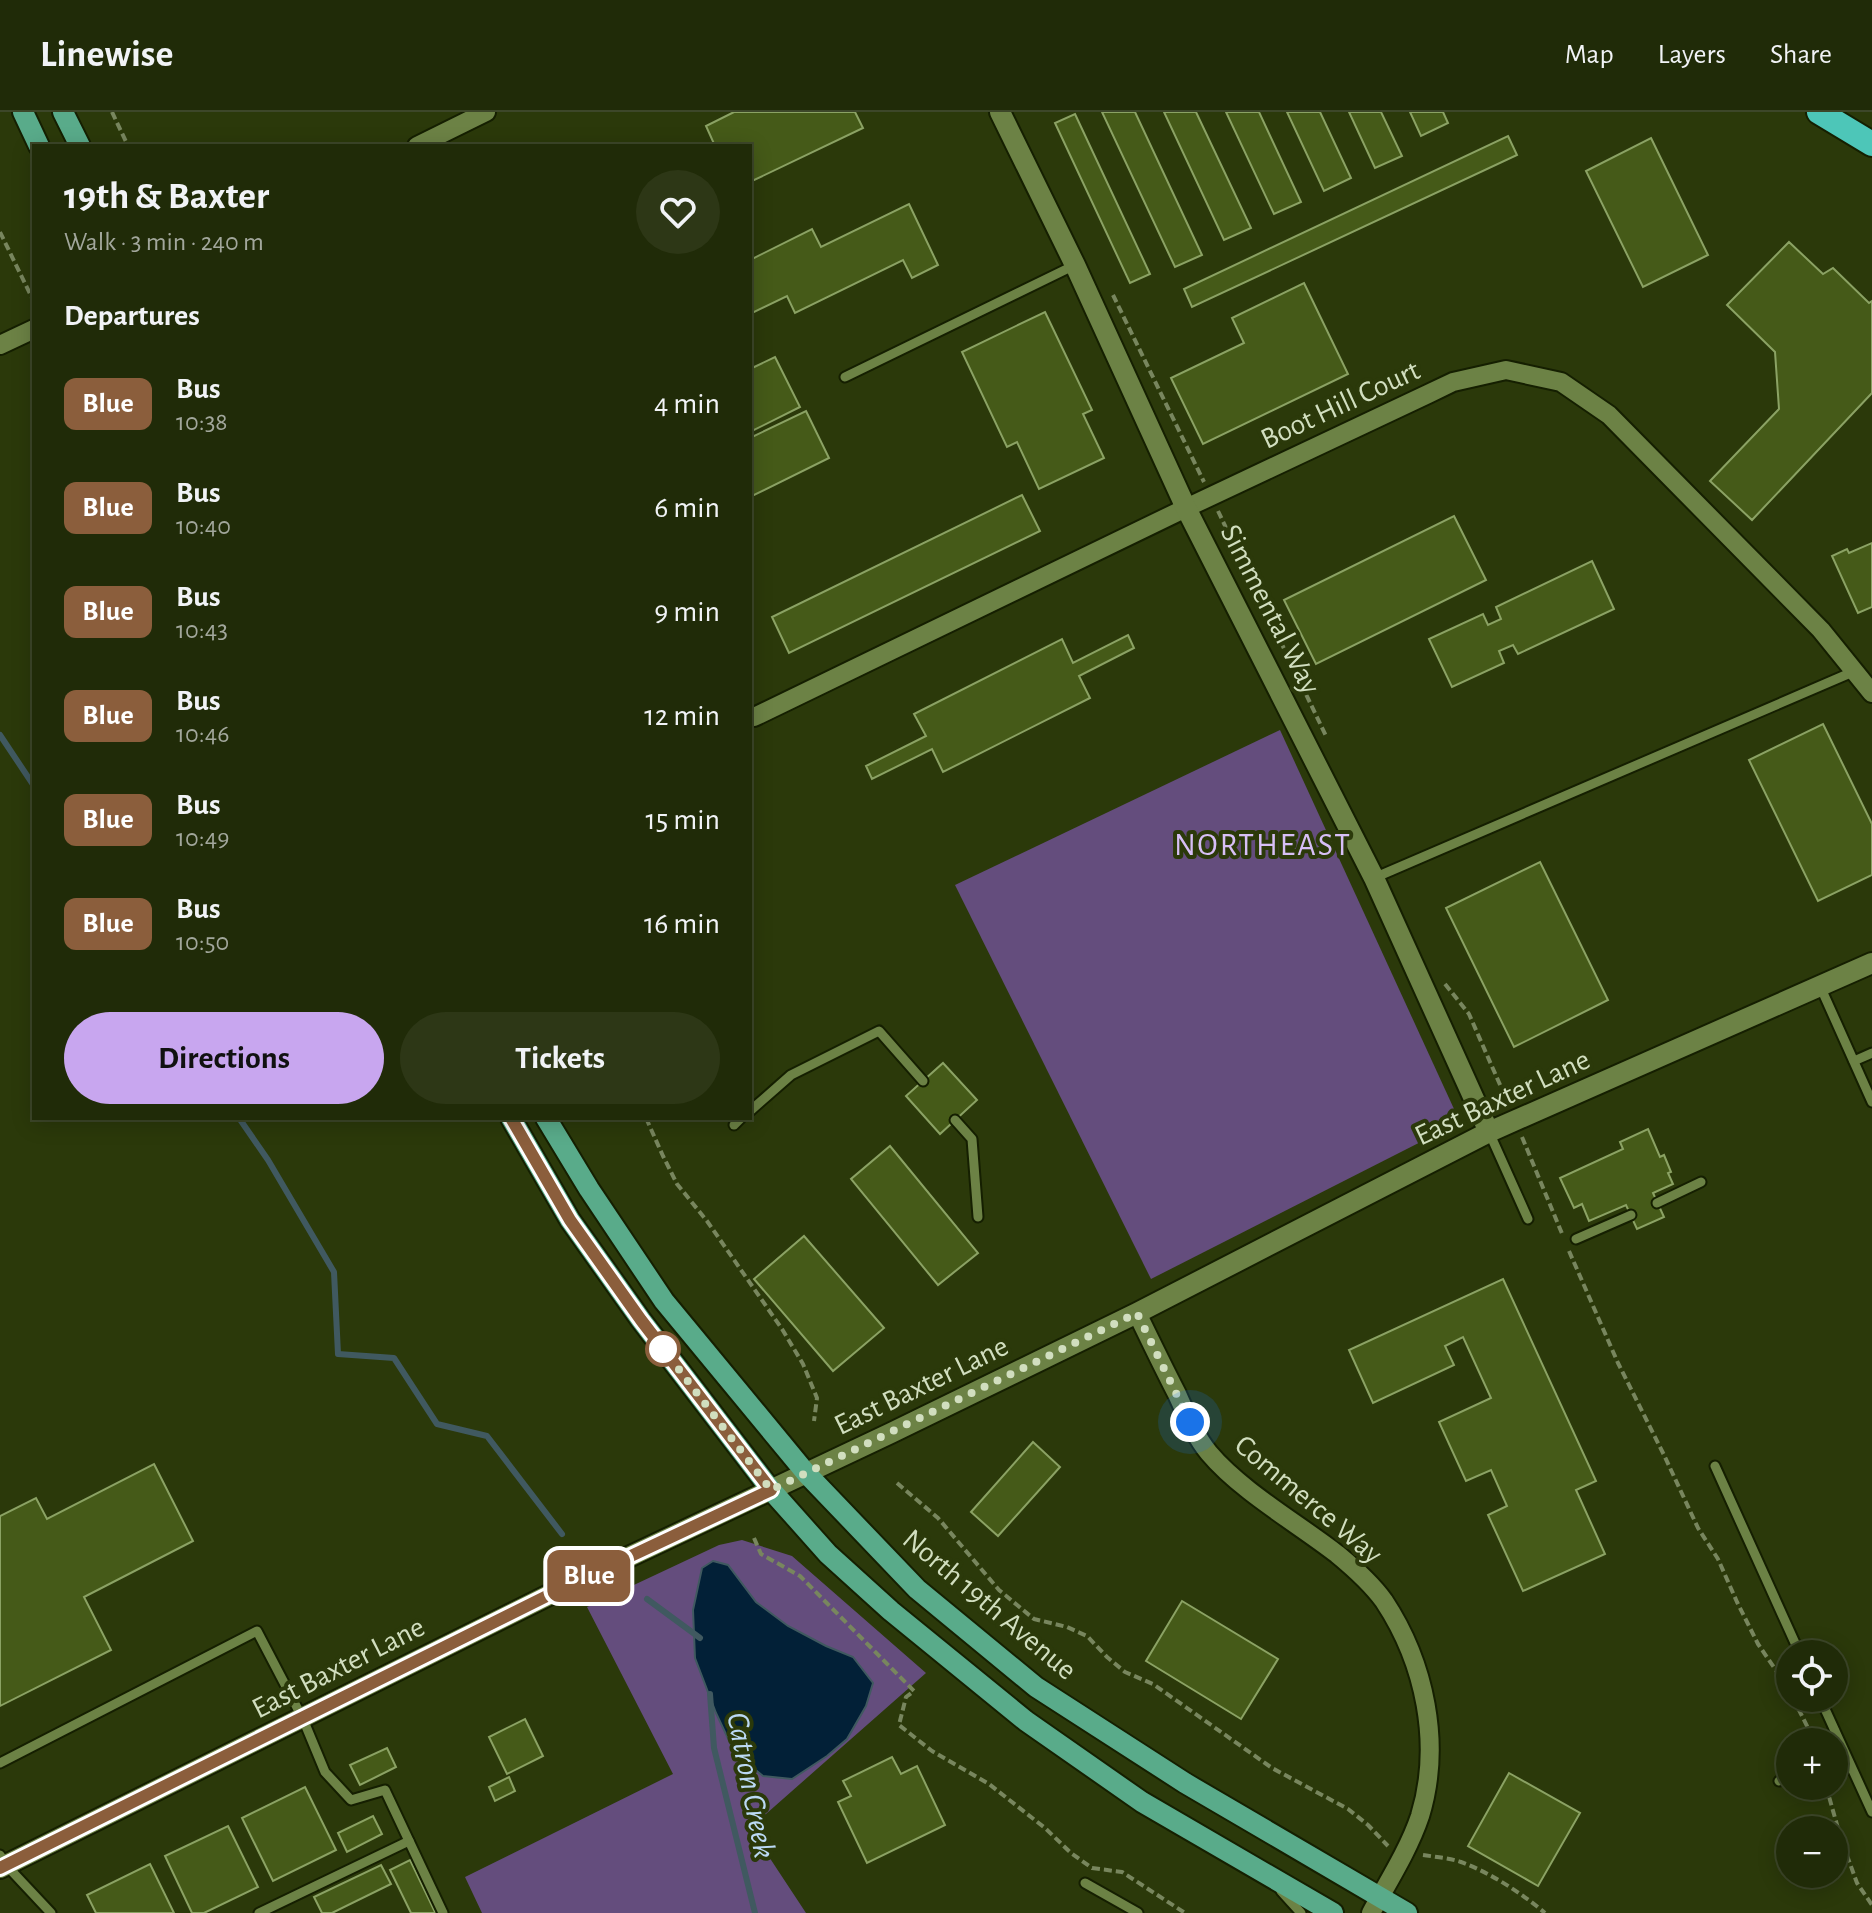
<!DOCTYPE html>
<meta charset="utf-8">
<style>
:root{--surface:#202b08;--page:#2d3716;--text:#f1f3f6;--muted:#a2a79c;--line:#3d4729;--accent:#c8a6ef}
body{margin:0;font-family:"Alegreya Sans",sans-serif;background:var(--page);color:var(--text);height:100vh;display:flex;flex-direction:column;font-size:30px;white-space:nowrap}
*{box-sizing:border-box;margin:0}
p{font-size:26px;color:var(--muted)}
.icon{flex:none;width:44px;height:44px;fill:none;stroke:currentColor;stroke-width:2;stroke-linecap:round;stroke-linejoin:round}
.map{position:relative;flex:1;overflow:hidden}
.drawer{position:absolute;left:32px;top:32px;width:720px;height:976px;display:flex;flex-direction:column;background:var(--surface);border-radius:0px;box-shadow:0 4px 20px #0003,0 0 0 2px var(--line)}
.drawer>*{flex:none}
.badge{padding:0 16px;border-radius:12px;font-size:28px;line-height:52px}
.tools{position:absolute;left:1776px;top:1528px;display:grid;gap:16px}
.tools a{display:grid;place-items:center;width:72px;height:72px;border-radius:50%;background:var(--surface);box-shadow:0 4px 20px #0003,0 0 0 2px var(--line);font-size:40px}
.you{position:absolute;width:40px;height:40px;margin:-20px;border:6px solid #fff;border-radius:50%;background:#1a73e8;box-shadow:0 0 0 12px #1a73e833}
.map>.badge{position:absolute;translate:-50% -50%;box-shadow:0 0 0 4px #fff}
h2{padding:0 32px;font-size:30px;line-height:72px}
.round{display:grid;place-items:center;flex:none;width:84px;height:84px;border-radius:42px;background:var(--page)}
.headline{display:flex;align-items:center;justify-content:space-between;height:136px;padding:0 32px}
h1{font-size:38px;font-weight:600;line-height:60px}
.primary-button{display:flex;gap:16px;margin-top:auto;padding:16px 32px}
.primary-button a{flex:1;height:92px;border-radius:48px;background:var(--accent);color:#111;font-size:32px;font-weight:600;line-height:92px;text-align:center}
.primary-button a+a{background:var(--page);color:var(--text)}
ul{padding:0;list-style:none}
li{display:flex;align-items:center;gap:24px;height:104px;padding:0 32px}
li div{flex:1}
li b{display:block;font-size:30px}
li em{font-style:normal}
li .badge{min-width:88px;font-weight:700;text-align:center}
header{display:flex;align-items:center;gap:48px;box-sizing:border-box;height:112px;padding:0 40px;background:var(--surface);border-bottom:2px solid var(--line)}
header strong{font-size:38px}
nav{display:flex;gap:44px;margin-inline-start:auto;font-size:28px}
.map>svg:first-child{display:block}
.green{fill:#644d7d}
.water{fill:#022037;stroke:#405960;stroke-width:2}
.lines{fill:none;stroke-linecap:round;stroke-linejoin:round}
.stream{stroke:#405960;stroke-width:6}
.building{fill:#455a18;stroke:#8ba264;stroke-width:2}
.service-casing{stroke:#151f01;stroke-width:13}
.minor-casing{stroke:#151f01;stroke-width:22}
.tertiary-casing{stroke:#151f01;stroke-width:24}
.secondary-casing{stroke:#151f01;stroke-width:24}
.primary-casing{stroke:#151f01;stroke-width:24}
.motorway-casing{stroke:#151f01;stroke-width:28}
.path{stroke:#78865e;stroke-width:4;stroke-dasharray:8 4;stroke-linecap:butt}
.service{stroke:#6c8245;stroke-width:9}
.minor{stroke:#6c8245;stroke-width:18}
.tertiary{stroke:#6c8245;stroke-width:20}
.secondary{stroke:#6c8245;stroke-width:20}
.primary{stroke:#59ab8a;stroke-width:20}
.motorway{stroke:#4dc6b8;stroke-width:24}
.line-casing{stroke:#fff;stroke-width:18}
.line{stroke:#8b5e3c;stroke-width:12}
.walk{stroke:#d1debf;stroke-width:8;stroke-dasharray:0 14.4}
.stop-dot{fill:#fff;stroke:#8b5e3c;stroke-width:4}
.labels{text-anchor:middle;stroke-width:8;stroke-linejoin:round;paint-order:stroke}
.street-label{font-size:30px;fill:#d1debf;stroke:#2b390a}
.neighbourhood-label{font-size:32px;letter-spacing:2px;fill:#d7bff6;stroke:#2b390a}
.water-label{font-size:32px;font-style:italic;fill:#bbd9f4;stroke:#2b390a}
</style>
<header>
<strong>Linewise</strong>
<nav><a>Map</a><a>Layers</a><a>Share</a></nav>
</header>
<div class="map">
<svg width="1872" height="1801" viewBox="0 0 1872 1801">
<rect width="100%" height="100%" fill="#2b390a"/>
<!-- green -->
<g class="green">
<path d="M1280 618 1460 1010 1151 1167 955 773Z"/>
<path d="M742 1428 792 1444 926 1561 750 1716 806 1801H482L465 1765 673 1662 587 1495 719 1433Z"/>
</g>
<!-- water -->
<path class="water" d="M713 1449 728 1453 756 1490 788 1514 826 1534 853 1545 873 1571 866 1594 847 1627 827 1644 792 1667 763 1664 741 1646 732 1635 716 1601 695 1546 693 1498 702 1456Z"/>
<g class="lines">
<!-- stream -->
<g class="stream">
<path d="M0 623 34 674"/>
<path d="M239 1006 268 1048 334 1160 338 1242 394 1246 437 1312 487 1324 562 1422"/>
<path d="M647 1487 700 1526"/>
<path d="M710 1582 714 1636 755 1801"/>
</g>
</g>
<!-- building -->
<g class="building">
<path d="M734 0H855L863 16 750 70V34H715L706 14Z"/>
<path d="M1102 0H1135L1202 143 1175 155Z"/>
<path d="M1164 0H1196L1251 116 1224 128Z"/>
<path d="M1226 0H1259L1301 90 1274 102Z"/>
<path d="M1287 0H1320L1351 66 1324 79Z"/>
<path d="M1349 0H1381L1402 44 1375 56Z"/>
<path d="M1410 0H1443L1448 11 1421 24Z"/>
<path d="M1075 2 1150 162 1130 171 1055 11Z"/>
<path d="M1508 24 1517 43 1192 195 1184 177Z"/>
<path d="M1651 26 1708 143 1643 175 1586 59Z"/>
<path d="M909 92 938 153 912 166 903 148 795 201 787 184 750 202V148L812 117 821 135Z"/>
<path d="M1789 130 1823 162 1833 156 1869 191 1872 189V281L1752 408 1710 369 1779 297 1775 240 1727 193Z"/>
<path d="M1304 171 1348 262 1203 332 1171 266 1244 231 1232 206Z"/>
<path d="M1045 200 1092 298 1083 302 1104 346 1039 377 1017 330 1007 335 962 240Z"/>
<path d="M775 245 800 295 750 320V257Z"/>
<path d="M806 299 829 346 750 385V326Z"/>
<path d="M1022 383 1040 419 789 541 772 505Z"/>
<path d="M1454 404 1486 468 1316 552 1284 488Z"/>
<path d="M1872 431V495L1858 501 1832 444 1847 437 1849 441Z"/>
<path d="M1592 449 1614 497 1518 542 1513 533 1499 539 1504 551 1452 575 1429 527 1483 502 1488 513 1501 507 1496 495Z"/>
<path d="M1128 523 1134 536 1079 564 1090 586 943 660 932 637 872 667 866 654 926 624 914 602 1062 527 1073 551Z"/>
<path d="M1823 612 1872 712V763L1818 789 1749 648Z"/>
<path d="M1540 750 1608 888 1514 935 1446 796Z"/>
<path d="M943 951 977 988 940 1022 906 984Z"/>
<path d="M1648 1017 1660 1045 1664 1043 1671 1060 1668 1061 1673 1072 1653 1081 1664 1105 1637 1117 1626 1093 1589 1109 1582 1092 1574 1096 1560 1066 1623 1037 1620 1030Z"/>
<path d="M890 1034 978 1141 938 1173 851 1067Z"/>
<path d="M804 1124 884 1216 833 1259 754 1167Z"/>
<path d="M1503 1167 1596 1369 1576 1378 1605 1442 1523 1479 1488 1403 1507 1394 1491 1358 1466 1369 1439 1310 1491 1286 1463 1225 1445 1234 1454 1253 1373 1291 1349 1238Z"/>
<path d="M1033 1330 1060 1355 998 1424 971 1400Z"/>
<path d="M154 1352 193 1429 84 1485 111 1538 0 1594V1404L36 1386 47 1407Z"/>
<path d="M1182 1489 1278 1547 1241 1607 1146 1549Z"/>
<path d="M525 1607 543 1644 507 1662 489 1625Z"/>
<path d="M387 1636 396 1655 360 1673 350 1653Z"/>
<path d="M892 1645 901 1662 917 1654 945 1713 867 1751 838 1690 851 1684 843 1669Z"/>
<path d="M1509 1661 1580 1701 1538 1774 1468 1734Z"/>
<path d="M509 1665 515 1679 495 1689 489 1675Z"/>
<path d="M305 1675 336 1738 273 1769 242 1706Z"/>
<path d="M373 1704 382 1722 347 1740 338 1721Z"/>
<path d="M228 1714 258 1775 204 1801H192L165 1744Z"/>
<path d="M410 1748 435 1800 434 1801H411L390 1758Z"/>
<path d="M150 1752 174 1801H96L87 1783Z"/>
<path d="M381 1753 391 1772 332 1801H322L314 1785Z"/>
</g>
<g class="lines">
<defs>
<g id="service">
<path d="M845 265 1075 153"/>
<path d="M1374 766 1855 559"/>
<path d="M1820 874 1872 990"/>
<path d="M1854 949 1872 941"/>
<path d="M750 999 791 963 879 919 923 969"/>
<path d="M955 1008 972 1027 978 1105"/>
<path d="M734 1013 741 1006"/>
<path d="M1489 1020 1528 1107"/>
<path d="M1657 1091 1701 1070"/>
<path d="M1576 1127 1631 1103"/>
<path d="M1715 1354 1800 1542"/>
<path d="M1820 1586 1872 1700"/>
<path d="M0 1651 257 1519 303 1607 325 1660 351 1688 385 1678 443 1801"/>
<path d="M1779 1669 1790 1664"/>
<path d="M0 1743 6 1753 51 1801"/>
<path d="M1085 1771 1138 1801"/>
<path d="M1281 1779 1301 1801"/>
<path d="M259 1801 409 1729"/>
</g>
<g id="minor">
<path d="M417 34 486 0"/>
<path d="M0 233 34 217"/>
<path d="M754 605 1186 396 1428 282 1453 270 1506 258 1561 270 1609 303 1821 518 1872 581"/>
<path d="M1137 1201C1150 1228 1163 1255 1177 1282 1186 1302 1195 1324 1209 1341 1241 1379 1297 1411 1337 1442 1354 1456 1371 1471 1384 1489 1425 1551 1442 1632 1420 1704 1409 1737 1388 1770 1371 1801"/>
</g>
<path id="tertiary" d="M1000 0 1075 153 1186 396 1374 766 1489 1020"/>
<path id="secondary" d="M0 1756 565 1475 891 1321 1137 1201 1489 1020 1872 851"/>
<g id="primary">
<path d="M23 0 39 34"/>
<path d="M63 0 80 34"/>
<path d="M511 1006 570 1108 641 1208 771 1378 828 1442 891 1499 1026 1609 1142 1690 1333 1801"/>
<path d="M546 1006 589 1077 664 1189 806 1361 917 1477 1036 1575 1185 1671 1407 1801"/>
</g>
<path id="motorway" d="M1819 0 1872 32"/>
</defs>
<!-- service casing -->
<use href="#service" class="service-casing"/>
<!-- minor casing -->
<use href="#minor" class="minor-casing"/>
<!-- tertiary casing -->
<use href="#tertiary" class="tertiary-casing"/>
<!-- secondary casing -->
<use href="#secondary" class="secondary-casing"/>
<!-- primary casing -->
<use href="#primary" class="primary-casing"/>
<!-- motorway casing -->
<use href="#motorway" class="motorway-casing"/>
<!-- path -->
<g class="path">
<path d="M112 0 128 34"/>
<path d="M0 120 34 190"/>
<path d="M1113 183 1204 370"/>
<path d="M1218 399 1327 626"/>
<path d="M1445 872 1469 902 1508 991"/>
<path d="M646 1006 663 1044 677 1072 707 1109 782 1217 803 1252 817 1286 814 1309"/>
<path d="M1522 1025 1563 1124"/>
<path d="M1569 1139 1618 1251 1664 1343 1698 1416 1718 1447 1737 1490 1758 1532 1790 1579"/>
<path d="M897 1371 938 1406 999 1478 1034 1507 1067 1515 1087 1524 1107 1545 1125 1560 1153 1572 1272 1656 1348 1697 1368 1713 1388 1734"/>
<path d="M754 1426 761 1442 800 1464 914 1579 906 1585 899 1613 932 1639 989 1672 1045 1716 1071 1741 1092 1756 1122 1760 1185 1801"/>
<path d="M1793 1586 1815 1630"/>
<path d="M1826 1674 1841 1727 1857 1771 1872 1793"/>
<path d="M1423 1743C1436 1745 1449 1746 1461 1750 1489 1760 1523 1782 1545 1801"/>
</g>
<!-- service -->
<use href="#service" class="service"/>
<!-- minor -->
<use href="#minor" class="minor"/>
<!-- tertiary -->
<use href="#tertiary" class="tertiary"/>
<!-- secondary -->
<use href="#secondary" class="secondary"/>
<!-- primary -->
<use href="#primary" class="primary"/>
<!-- motorway -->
<use href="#motorway" class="motorway"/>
</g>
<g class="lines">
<defs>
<path id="line" d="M0 1756 565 1475 771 1378 641 1208 570 1108 511 1006"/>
</defs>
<!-- line casing -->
<use href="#line" class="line-casing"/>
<!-- line -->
<use href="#line" class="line"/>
<!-- walk -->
<path class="walk" d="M663 1237 658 1230 771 1378 1137 1201 1190 1310"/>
</g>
<!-- markers -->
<circle class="stop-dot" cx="663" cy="1237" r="16"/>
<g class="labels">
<!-- street labels -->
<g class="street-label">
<text transform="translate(1340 292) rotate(-25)" y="10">Boot Hill Court</text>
<text transform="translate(1271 497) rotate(63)" y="10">Simmental Way</text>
<text transform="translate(1502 985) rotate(-25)" y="10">East Baxter Lane</text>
<text transform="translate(921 1273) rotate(-26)" y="10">East Baxter Lane</text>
<text transform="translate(1309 1387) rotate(40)" y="10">Commerce Way</text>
<text transform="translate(990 1492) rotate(40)" y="10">North 19th Avenue</text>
<text transform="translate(338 1555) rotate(-27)" y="10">East Baxter Lane</text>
</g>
<!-- neighbourhood labels -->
<g class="neighbourhood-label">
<text x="1263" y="743">NORTHEAST</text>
</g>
<!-- water labels -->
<g class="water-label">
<text transform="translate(752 1673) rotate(79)" y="11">Catron Creek</text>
</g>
</g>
</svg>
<div class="tools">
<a><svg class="icon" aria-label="locate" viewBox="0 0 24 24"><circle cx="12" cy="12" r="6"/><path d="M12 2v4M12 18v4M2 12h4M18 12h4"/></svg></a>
<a>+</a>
<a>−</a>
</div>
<div class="you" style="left:1190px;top:1310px"></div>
<b class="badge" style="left:589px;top:1464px;background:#8b5e3c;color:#fff">Blue</b>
<section class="drawer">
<div class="headline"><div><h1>19th &amp; Baxter</h1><p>Walk · 3 min · 240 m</p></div><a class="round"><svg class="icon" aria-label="heart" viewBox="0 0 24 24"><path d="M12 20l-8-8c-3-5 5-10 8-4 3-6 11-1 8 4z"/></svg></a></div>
<h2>Departures</h2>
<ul>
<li><span class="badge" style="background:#8b5e3c;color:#fff">Blue</span><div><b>Bus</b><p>10:38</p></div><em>4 min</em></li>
<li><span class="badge" style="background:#8b5e3c;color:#fff">Blue</span><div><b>Bus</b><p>10:40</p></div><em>6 min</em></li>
<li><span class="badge" style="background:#8b5e3c;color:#fff">Blue</span><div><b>Bus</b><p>10:43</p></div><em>9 min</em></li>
<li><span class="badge" style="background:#8b5e3c;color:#fff">Blue</span><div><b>Bus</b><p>10:46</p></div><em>12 min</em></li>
<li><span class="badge" style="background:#8b5e3c;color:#fff">Blue</span><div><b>Bus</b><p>10:49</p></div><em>15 min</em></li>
<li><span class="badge" style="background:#8b5e3c;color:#fff">Blue</span><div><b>Bus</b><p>10:50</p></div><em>16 min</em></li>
</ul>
<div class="primary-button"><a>Directions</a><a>Tickets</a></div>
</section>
</div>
